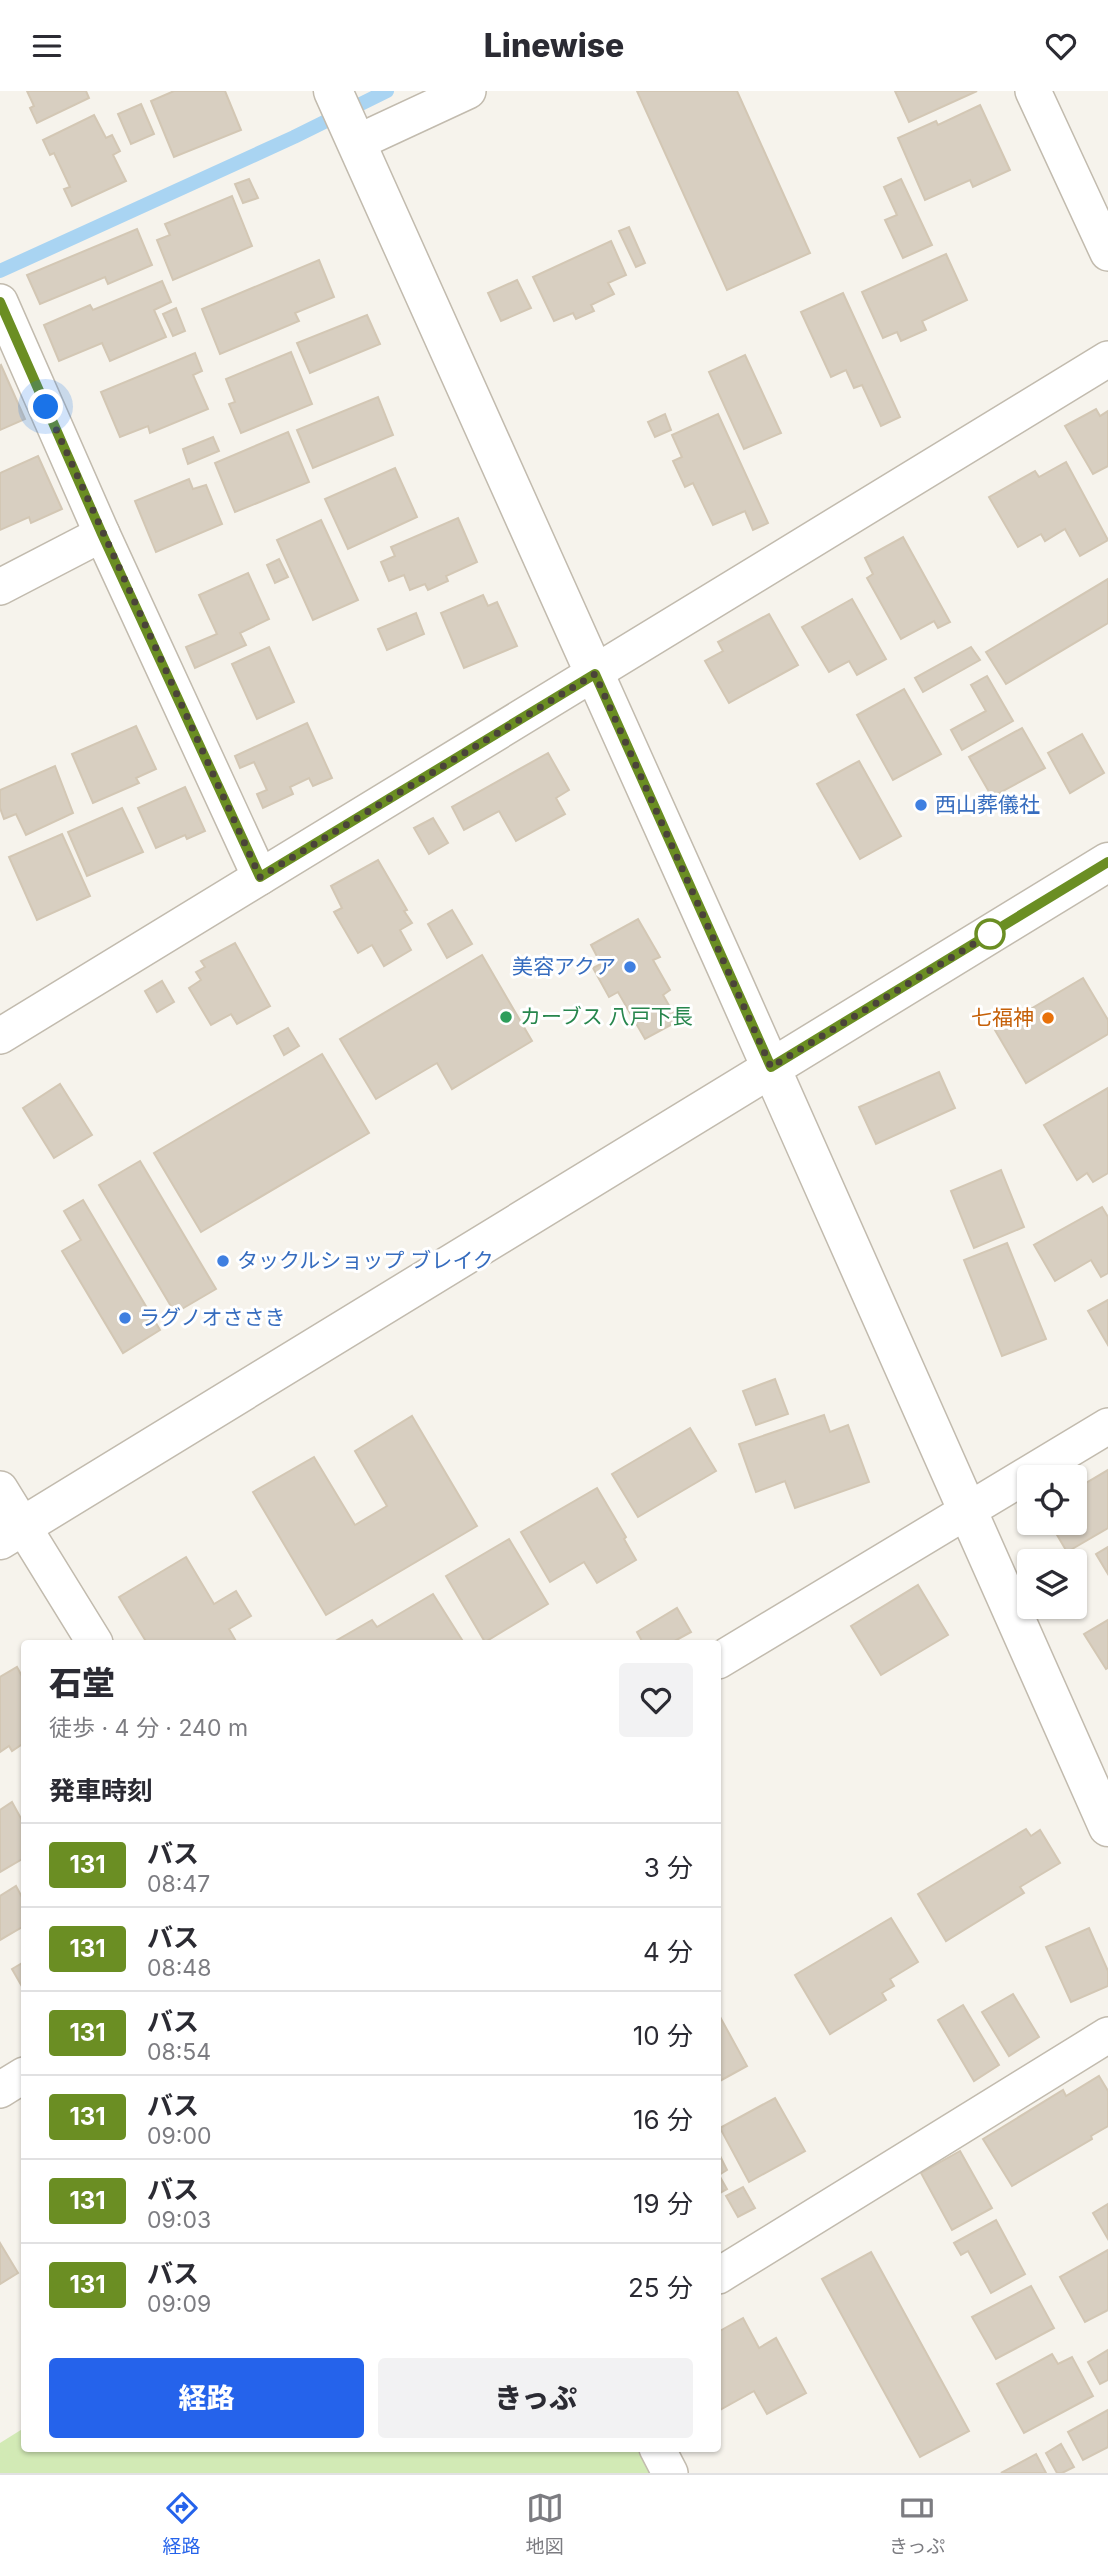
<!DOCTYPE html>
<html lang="ja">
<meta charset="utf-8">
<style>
:root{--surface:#fff;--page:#f2f2f3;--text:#2b2b33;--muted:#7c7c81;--line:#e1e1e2;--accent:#2563eb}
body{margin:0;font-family:Inter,"Noto Sans JP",sans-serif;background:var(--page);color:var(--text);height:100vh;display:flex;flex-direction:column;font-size:26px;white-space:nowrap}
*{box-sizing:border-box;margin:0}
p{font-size:23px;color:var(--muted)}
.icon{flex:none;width:38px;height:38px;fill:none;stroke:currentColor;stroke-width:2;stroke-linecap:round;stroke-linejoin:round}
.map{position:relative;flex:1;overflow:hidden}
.details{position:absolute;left:21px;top:1549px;width:700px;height:812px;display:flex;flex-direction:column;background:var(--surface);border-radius:7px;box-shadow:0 2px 5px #0004}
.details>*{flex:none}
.badge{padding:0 14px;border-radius:5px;font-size:24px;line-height:46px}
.fabs{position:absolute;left:1017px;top:1374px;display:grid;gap:14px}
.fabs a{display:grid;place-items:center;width:70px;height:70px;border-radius:7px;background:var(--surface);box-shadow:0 2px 5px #0004;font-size:35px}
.you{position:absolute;width:35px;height:35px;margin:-18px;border:5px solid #fff;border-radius:50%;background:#1a73e8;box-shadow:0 0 0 10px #1a73e833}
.map>.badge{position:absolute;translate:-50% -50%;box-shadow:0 0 0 4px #fff}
h2{padding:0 28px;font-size:26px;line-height:63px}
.round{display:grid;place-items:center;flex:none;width:74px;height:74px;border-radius:7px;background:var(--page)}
.headline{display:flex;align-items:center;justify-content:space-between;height:119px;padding:0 28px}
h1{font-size:33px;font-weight:800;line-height:52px}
.button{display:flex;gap:14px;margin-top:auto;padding:14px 28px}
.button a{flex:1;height:80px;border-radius:7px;background:var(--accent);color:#fff;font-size:28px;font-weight:800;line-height:80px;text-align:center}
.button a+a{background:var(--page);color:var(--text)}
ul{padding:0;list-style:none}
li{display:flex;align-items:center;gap:21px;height:84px;padding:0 28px;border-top:2px solid var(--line)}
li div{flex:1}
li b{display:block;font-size:26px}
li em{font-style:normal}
li .badge{min-width:77px;font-weight:700;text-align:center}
header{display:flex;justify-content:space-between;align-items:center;height:91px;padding:0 28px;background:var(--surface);font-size:32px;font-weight:800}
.menu{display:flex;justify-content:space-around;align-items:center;height:98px;border-top:2px solid var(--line);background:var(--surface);font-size:19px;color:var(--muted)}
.menu a{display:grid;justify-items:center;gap:4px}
.menu .active{color:var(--accent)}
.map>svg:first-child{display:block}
.green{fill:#d2eab5}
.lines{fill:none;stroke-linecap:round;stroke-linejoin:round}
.stream{stroke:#a9d4f2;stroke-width:14}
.building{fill:#d8cfc1;stroke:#d3c7b4;stroke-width:2}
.minor-casing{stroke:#c2bbae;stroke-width:38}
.tertiary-casing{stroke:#c2bbae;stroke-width:41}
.minor{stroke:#fff;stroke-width:35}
.tertiary{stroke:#fff;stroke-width:38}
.line-casing{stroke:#fff;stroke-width:16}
.line{stroke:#6b8e23;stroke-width:10}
.walk{stroke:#4b4439;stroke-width:7;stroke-dasharray:0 12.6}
.shop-dot{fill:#3f7fe0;stroke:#fff;stroke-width:2.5}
.stop-dot{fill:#fff;stroke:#6b8e23;stroke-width:3.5}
.leisure-dot{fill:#2e9e5b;stroke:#fff;stroke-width:2.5}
.food-dot{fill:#e8710a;stroke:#fff;stroke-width:2.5}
.labels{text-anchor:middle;stroke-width:6;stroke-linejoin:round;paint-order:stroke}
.shop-label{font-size:21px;fill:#366cbe;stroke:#fff;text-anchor:start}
.leisure-label{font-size:21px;fill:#27864d;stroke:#fff;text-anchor:start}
.food-label{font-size:21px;fill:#c56008;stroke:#fff;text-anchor:end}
</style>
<header><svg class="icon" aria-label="menu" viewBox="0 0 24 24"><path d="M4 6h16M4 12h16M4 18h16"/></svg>Linewise<svg class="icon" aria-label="heart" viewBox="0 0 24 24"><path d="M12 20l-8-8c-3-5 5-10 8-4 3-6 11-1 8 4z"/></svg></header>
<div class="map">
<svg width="1108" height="2382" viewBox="0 0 1108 2382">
<rect width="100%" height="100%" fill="#f6f3ec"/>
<!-- green -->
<path class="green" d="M24 2337V2357H641L654 2382H0V2352Z"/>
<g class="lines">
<!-- stream -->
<path class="stream" d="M0 180 294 46 387 0"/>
</g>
<!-- building -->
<g class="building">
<path d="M27 0H86L89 7 37 32 30 17 34 15Z"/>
<path d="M174 0H225L241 39 174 66 151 10Z"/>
<path d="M637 0H737L810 162 727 199Z"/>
<path d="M895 0H977L909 31Z"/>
<path d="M141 13 154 43 131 53 118 23Z"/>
<path d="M980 14 1010 79 973 96 970 89 925 109 898 47 936 30 938 34Z"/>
<path d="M94 24 106 47 112 44 120 60 113 64 126 90 72 115 64 98 70 96 54 62 50 64 43 49Z"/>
<path d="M249 88 258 107 243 112 235 93Z"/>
<path d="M901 88 932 154 903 167 885 129 897 124 884 96Z"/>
<path d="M232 105 252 155 173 189 157 149 170 144 165 133Z"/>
<path d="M629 136 645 172 636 176 619 140Z"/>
<path d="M137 138 152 174 108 193 105 186 40 213 27 184Z"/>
<path d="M611 150 626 184 608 192 614 203 591 214 594 220 576 228 573 222 554 230 533 186Z"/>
<path d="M946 163 967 209 922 230 926 239 901 250 897 241 883 247 862 201Z"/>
<path d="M319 169 334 206 295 222 299 230 220 263 202 218Z"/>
<path d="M517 189 531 217 501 230 488 202Z"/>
<path d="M162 190 171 211 154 219 166 246 110 270 102 252 59 270 44 234 90 214 93 219Z"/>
<path d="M843 202 900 326 881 335 862 294 854 297 846 279 831 286 801 221Z"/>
<path d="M176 217 185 240 173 245 163 223Z"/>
<path d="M367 224 380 253 310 282 297 252Z"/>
<path d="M291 261 312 313 241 342 229 313 235 311 226 288Z"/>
<path d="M195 262 202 280 193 284 208 318 150 342 148 335 120 346 101 301Z"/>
<path d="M745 264 781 342 744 358 709 281Z"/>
<path d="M1 274 25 328 0 339V275Z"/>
<path d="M378 306 393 344 313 377 297 339Z"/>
<path d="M1096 318 1100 325 1108 320V375L1093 383 1065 335Z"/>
<path d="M665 323 671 339 655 346 648 331Z"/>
<path d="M718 323 768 432 753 439 745 420 713 434 693 392 685 396 673 370 682 366 672 344Z"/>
<path d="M288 341 309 391 235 421 215 372Z"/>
<path d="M213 346 219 360 188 373 183 358Z"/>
<path d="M38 365 62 418 31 432 29 426 0 439V382Z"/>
<path d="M1066 371 1108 449 1080 465 1065 438 1045 450 1041 443 1018 456 989 406 1035 380 1039 386Z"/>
<path d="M395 377 417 426 348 458 325 408Z"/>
<path d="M189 388 193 398 206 394 222 433 156 461 135 410Z"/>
<path d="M458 427 477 471 446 485 448 490 428 499 425 493 410 499 404 484 389 490 381 471 395 465 391 456Z"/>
<path d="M321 429 358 509 313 529 277 449Z"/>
<path d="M903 446 950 531 938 537 934 530 901 548 867 487 873 483 865 467Z"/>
<path d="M279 468 288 486 275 492 267 474Z"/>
<path d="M248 482 269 528 240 542 246 554 195 577 186 556 217 543 199 504Z"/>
<path d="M1108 488V532L1006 593 986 561Z"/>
<path d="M483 504 488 515 497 511 517 555 464 577 441 522Z"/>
<path d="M852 508 886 568 857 584 849 570 829 581 802 536Z"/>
<path d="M416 522 424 543 387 559 378 538Z"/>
<path d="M769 523 798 574 729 612 705 570 723 560 718 551Z"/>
<path d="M269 556 294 611 257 628 232 573Z"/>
<path d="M971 556 980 569 923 601 915 587Z"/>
<path d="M987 585 1013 630 962 659 951 639 986 620 971 594Z"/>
<path d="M904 598 941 663 893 689 857 624Z"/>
<path d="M307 632 332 687 313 695 309 687 290 696 293 703 263 717 257 703 267 699 254 671 240 677 235 665Z"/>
<path d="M136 635 156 678 136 687 139 692 93 712 72 663Z"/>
<path d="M1022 637 1045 677 992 706 969 666Z"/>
<path d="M1082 643 1104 682 1070 702 1048 662Z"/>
<path d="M548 662 569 699 556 707 565 723 516 750 499 720 464 739 452 716Z"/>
<path d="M859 670 901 745 860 768 817 693Z"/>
<path d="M55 675 73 722 26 744 16 723 4 728 0 717V699Z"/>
<path d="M185 696 205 740 187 748 185 744 156 757 138 717Z"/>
<path d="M122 717 143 761 87 785 68 741Z"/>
<path d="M433 727 448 752 429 763 414 737Z"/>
<path d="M62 743 90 805 37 829 9 766Z"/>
<path d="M378 769 407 819 404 820 412 832 400 839 411 859 384 875 372 854 358 862 334 821 342 817 331 795Z"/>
<path d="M452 819 472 853 447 867 428 833Z"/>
<path d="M638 828 660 866 653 869 670 899 663 904 678 930 645 948 618 901 609 906 593 877 601 873 591 854Z"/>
<path d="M235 852 270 915 237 933 231 923 211 934 189 897 201 889 196 881 205 876 201 870Z"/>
<path d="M482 864 532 950 452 998 437 972 376 1008 340 948Z"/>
<path d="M1083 887 1108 929V943L1026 992 995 939Z"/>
<path d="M162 890 174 911 157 921 145 900Z"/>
<path d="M288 937 299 955 284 964 274 945Z"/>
<path d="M322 963 369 1042 201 1141 154 1062Z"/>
<path d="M939 981 955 1017 876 1053 859 1016Z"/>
<path d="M60 993 92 1044 54 1067 23 1017Z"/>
<path d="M1108 997V1082L1093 1091 1087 1082 1077 1089 1044 1034Z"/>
<path d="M140 1070 216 1198 175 1222 99 1094Z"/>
<path d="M1001 1079 1024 1136 974 1157 951 1100Z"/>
<path d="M83 1109 160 1239 123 1262 62 1160 81 1149 64 1120Z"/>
<path d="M1102 1116 1108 1126V1182L1101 1186 1091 1169 1055 1190 1034 1154Z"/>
<path d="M1007 1152 1046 1248 1002 1265 964 1169Z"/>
<path d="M1108 1209V1254L1088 1220Z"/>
<path d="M775 1288 788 1323 756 1334 743 1300Z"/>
<path d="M824 1324 830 1341 848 1334 869 1391 795 1417 785 1390 756 1401 739 1353Z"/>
<path d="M412 1325 477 1435 326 1524 253 1401 314 1366 355 1434 387 1415 355 1360Z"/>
<path d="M690 1337 716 1380 638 1426 612 1383Z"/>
<path d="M1108 1379V1437L1067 1461 1050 1432H1074V1399Z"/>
<path d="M597 1397 626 1446 624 1448 636 1469 597 1492 584 1471 550 1491 521 1441Z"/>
<path d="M509 1448 548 1513 485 1551 446 1485Z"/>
<path d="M1108 1456V1483L1096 1463Z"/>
<path d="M186 1466 214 1513 236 1500 251 1525 229 1538 237 1552H147L119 1506Z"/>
<path d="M918 1494 948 1544 881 1584 851 1535Z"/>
<path d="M433 1503 464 1552H332L372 1529 377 1536Z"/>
<path d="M677 1517 691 1541 671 1552H643L637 1541Z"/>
<path d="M1108 1529V1577L1106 1578 1084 1543Z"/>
<path d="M17 1576 24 1589V1652L12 1660 9 1655 0 1661V1586Z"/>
<path d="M12 1711 24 1733V1767L0 1781V1719Z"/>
<path d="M1026 1738 1031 1745 1040 1739 1060 1772 1020 1796 1024 1802 946 1850 918 1803Z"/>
<path d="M16 1795 24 1810V1835L0 1849V1805Z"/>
<path d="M891 1827 918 1871 890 1888 894 1895 882 1902 886 1909 830 1943 795 1884Z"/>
<path d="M1089 1837 1108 1880V1895L1071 1911 1046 1856Z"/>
<path d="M24 1871V1899L12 1878Z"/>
<path d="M1013 1903 1039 1946 1009 1965 982 1921Z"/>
<path d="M963 1914 999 1974 974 1990 938 1929Z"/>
<path d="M719 1924 747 1975 718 1991V1925Z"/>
<path d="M1099 1985 1108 2000V2035L1091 2045 1092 2048 1012 2095 983 2048 1063 1999 1066 2005Z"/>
<path d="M775 2007 805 2060 749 2091 720 2037Z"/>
<path d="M960 2060 992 2117 952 2139 921 2082Z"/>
<path d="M718 2061 727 2079 719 2084 727 2098 718 2103Z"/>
<path d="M743 2096 755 2117 738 2126 726 2105Z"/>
<path d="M1108 2113V2148L1093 2122Z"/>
<path d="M996 2129 1025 2183 991 2202 968 2160 961 2164 954 2152Z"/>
<path d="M0 2152 18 2182 0 2193Z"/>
<path d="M1108 2159V2219L1085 2231 1060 2186Z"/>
<path d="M871 2161 969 2340 920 2366 822 2188Z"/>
<path d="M1031 2195 1054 2237 996 2268 972 2226Z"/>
<path d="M743 2227 759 2257 776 2247 806 2302 767 2323 754 2300 718 2320V2241Z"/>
<path d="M1108 2259V2289L1100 2293 1088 2271Z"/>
<path d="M1052 2263 1058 2273 1072 2266 1093 2305 1024 2342 997 2293Z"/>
<path d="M1108 2319V2356L1083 2369 1068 2341Z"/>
<path d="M1061 2353 1074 2376 1062 2382H1057L1046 2362Z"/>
<path d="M1036 2363 1046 2382H1001Z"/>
</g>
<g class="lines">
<defs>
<g id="minor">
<path d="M1033 0 1108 162"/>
<path d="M356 52 468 0"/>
<path d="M0 211 102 443 260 786"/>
<path d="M0 496 102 443"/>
<path d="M0 945 1108 268"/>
<path d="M0 1398 95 1552"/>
<path d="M718 1570 1108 1335"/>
<path d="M0 1999 24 1984"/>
<path d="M718 2185 1108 1944"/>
<path d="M657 2357 670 2382"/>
</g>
<g id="tertiary">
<path d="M333 0 728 880 1108 1736"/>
<path d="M0 1449 1108 771"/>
</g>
</defs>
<!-- minor casing -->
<use href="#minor" class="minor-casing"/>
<!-- tertiary casing -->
<use href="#tertiary" class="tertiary-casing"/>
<!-- minor -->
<use href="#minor" class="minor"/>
<!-- tertiary -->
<use href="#tertiary" class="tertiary"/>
</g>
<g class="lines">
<defs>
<path id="line" d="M0 211 102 443 260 786 595 583 771 976 1108 771"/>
</defs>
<!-- line casing -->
<use href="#line" class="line-casing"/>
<!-- line -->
<use href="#line" class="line"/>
<!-- walk -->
<path class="walk" d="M46 316 260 786 595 583 771 976 990 843"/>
</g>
<!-- markers -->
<g class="shop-dot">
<circle cx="921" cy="714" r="7"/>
<circle cx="630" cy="876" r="7"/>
<circle cx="223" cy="1170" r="7"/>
<circle cx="125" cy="1227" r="7"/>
</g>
<circle class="stop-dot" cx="990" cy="843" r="14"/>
<circle class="leisure-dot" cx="506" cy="926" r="7"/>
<circle class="food-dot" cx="1048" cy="927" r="7"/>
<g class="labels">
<!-- shop labels -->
<g class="shop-label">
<text x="935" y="721">西山葬儀社</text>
<text x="616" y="883" text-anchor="end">美容アクア</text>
<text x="237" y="1177">タックルショップ ブレイク</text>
<text x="139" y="1234">ラグノオささき</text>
</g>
<!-- leisure labels -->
<g class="leisure-label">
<text x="520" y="933">カーブス 八戸下長</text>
</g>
<!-- food labels -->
<g class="food-label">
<text x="1034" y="934">七福神</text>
</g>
</g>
</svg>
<div class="fabs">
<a><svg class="icon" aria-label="locate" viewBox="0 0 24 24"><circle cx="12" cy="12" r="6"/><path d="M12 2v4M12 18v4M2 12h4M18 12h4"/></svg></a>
<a><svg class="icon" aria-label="layers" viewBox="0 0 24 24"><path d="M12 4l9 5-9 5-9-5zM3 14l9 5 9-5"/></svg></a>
</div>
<div class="you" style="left:46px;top:316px"></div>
<section class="details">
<div class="headline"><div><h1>石堂</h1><p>徒歩 · 4 分 · 240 m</p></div><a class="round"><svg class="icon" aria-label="heart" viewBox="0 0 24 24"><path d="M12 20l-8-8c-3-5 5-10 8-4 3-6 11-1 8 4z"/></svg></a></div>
<h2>発車時刻</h2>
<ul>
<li><span class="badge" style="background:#6b8e23;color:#fff">131</span><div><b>バス</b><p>08:47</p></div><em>3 分</em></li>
<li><span class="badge" style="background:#6b8e23;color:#fff">131</span><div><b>バス</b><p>08:48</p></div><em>4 分</em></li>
<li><span class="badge" style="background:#6b8e23;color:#fff">131</span><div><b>バス</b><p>08:54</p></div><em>10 分</em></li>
<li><span class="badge" style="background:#6b8e23;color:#fff">131</span><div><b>バス</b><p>09:00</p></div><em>16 分</em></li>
<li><span class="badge" style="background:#6b8e23;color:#fff">131</span><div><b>バス</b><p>09:03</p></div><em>19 分</em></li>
<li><span class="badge" style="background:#6b8e23;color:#fff">131</span><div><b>バス</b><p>09:09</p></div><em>25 分</em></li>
</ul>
<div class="button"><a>経路</a><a>きっぷ</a></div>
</section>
</div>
<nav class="menu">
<a class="active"><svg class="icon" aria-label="directions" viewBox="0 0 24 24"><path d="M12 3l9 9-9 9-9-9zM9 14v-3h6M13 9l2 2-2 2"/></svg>経路</a>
<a><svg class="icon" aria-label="map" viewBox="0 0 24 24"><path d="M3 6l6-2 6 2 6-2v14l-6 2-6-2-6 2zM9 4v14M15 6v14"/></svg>地図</a>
<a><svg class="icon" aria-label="tickets" viewBox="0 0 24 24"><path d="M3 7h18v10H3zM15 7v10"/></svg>きっぷ</a>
</nav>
